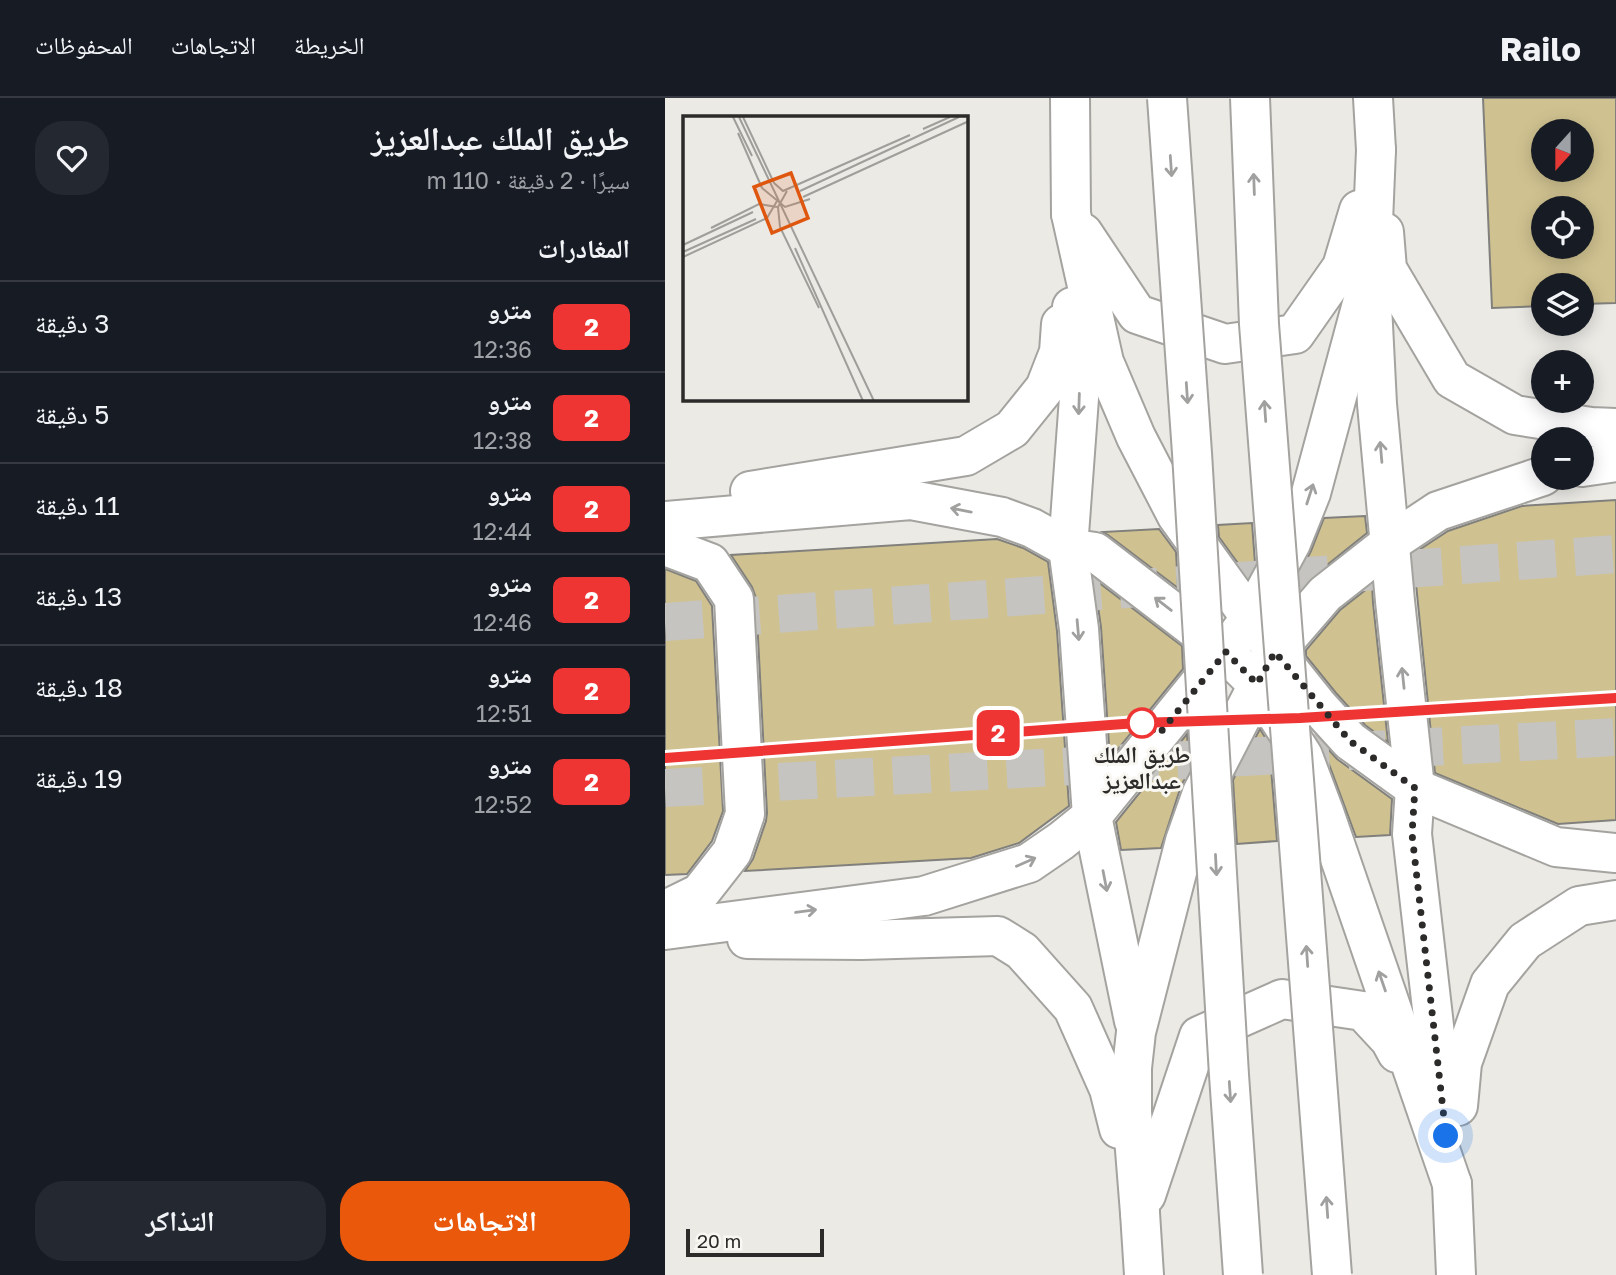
<!DOCTYPE html>
<html lang="ar">
<meta charset="utf-8">
<style>
:root{--surface:#171b24;--page:#242831;--text:#f1f3f6;--muted:#9ea1a6;--line:#363941;--accent:#ea580c}
body{margin:0;font-family:"Golos Text","Noto Naskh Arabic",sans-serif;background:var(--page);color:var(--text);direction:rtl;height:100vh;display:flex;flex-direction:column;font-size:26px;white-space:nowrap}
*{box-sizing:border-box;margin:0}
p{font-size:23px;color:var(--muted)}
.icon{flex:none;width:38px;height:38px;fill:none;stroke:currentColor;stroke-width:2;stroke-linecap:round;stroke-linejoin:round}
.map{position:relative;flex:1;overflow:hidden;direction:ltr}
.sheet{display:flex;flex-direction:column;background:var(--surface);width:665px}
.sheet>*{flex:none}
.badge{padding:0 14px;border-radius:10px;font-size:24px;line-height:46px}
.needle{width:46px;rotate:201deg}
.tools{position:absolute;left:866px;top:21px;display:grid;gap:14px}
.tools a{display:grid;place-items:center;width:63px;height:63px;border-radius:50%;background:var(--surface);box-shadow:0 4px 18px #0003;font-size:35px}
.scale{position:absolute;left:21px;bottom:18px;width:138px;box-sizing:border-box;padding-left:7px;border:4px solid #2c2b2a;border-top:0;font-size:19px;line-height:24px;white-space:nowrap;color:#2c2b2a;-webkit-text-stroke:5px #f9f7f2;paint-order:stroke}
.you{position:absolute;width:35px;height:35px;margin:-18px;border:5px solid #fff;border-radius:50%;background:#1a73e8;box-shadow:0 0 0 10px #1a73e833}
.map>.badge{position:absolute;translate:-50% -50%;box-shadow:0 0 0 4px #fff}
h2{padding:0 35px;font-size:26px;line-height:63px}
.round{display:grid;place-items:center;flex:none;width:74px;height:74px;border-radius:28px;background:var(--page)}
.headline{display:flex;align-items:center;justify-content:space-between;height:119px;padding:0 35px}
h1{font-size:33px;font-weight:800;line-height:52px}
.button{display:flex;gap:14px;margin-top:auto;padding:14px 35px}
.button a{flex:1;height:80px;border-radius:28px;background:var(--accent);color:#fff;font-size:28px;font-weight:800;line-height:80px;text-align:center}
.button a+a{background:var(--page);color:var(--text)}
ul{padding:0;list-style:none}
li{display:flex;align-items:center;gap:21px;height:91px;padding:0 35px;border-top:2px solid var(--line)}
li div{flex:1}
li b{display:block;font-size:26px}
li em{font-style:normal}
li .badge{min-width:77px;font-weight:700;text-align:center}
header{display:flex;align-items:center;gap:42px;box-sizing:border-box;height:98px;padding:0 35px;background:var(--surface);border-bottom:2px solid var(--line)}
header strong{font-size:33px}
nav{display:flex;gap:38px;margin-inline-start:auto;font-size:24px}
main{display:flex;flex:1;min-height:0}
.map>svg:first-child{display:block}
.building{fill:#d0c290;stroke:#81807c;stroke-width:2;fill-rule:evenodd}
.lines{fill:none;stroke-linecap:round;stroke-linejoin:round}
.trunk-tunnel{stroke:#c5c4c0;stroke-width:38;stroke-dasharray:38 19;stroke-linecap:butt}
.tertiary-casing{stroke:#a4a39f;stroke-width:42}
.secondary-casing{stroke:#a4a39f;stroke-width:42}
.tertiary{stroke:#fff;stroke-width:38}
.secondary{stroke:#fff;stroke-width:38}
.primary-bridge-casing{stroke:#a4a39f;stroke-width:42;stroke-linecap:butt}
.primary-bridge{stroke:#fff;stroke-width:38}
.oneway{stroke:#a0a09f}
.line-casing{stroke:#fff;stroke-width:16}
.line{stroke:#ef3434;stroke-width:10}
.walk{stroke:#2c2b2a;stroke-width:7;stroke-dasharray:0 12.6}
.stop-dot{fill:#fff;stroke:#ef3434;stroke-width:3.5}
.labels{text-anchor:middle;stroke-width:6;stroke-linejoin:round;paint-order:stroke}
.stop-label{font-size:23px;font-weight:bold;fill:#2c2b2a;stroke:#f9f7f2}
.inset-road{fill:none;stroke:#9f9e9a;stroke-width:2}
.view{fill:#df570e;fill-opacity:0.15;stroke:#df570e;stroke-width:3.5}
.inset-edge{fill:none;stroke:#2c2b2a;stroke-width:3.5}
</style>
<header>
<strong>Railo</strong>
<nav><a>الخريطة</a><a>الاتجاهات</a><a>المحفوظات</a></nav>
</header>
<main>
<div class="map">
<svg width="951" height="1177" viewBox="0 0 951 1177">
<rect width="100%" height="100%" fill="#ebeae5"/>
<!-- building -->
<g class="building">
<path d="M818 0H951V205L917 206V187H878V208L827 210ZM878 33H917V72H878ZM878 110H917V149H878Z"/>
<path d="M951 402V722L893 726 770 675 748 456 783 433 857 408Z"/>
<path d="M700 418 702 435 647 479 636 490 635 474 646 453 659 420Z"/>
<path d="M587 425 590 465 583 479 554 439 553 427Z"/>
<path d="M494 431 511 454 513 490 443 437 438 434Z"/>
<path d="M332 441 358 450 383 464 392 533 404 708 354 745 306 760 80 773 88 761 101 723 102 715 91 500 87 489 66 457Z"/>
<path d="M0 471 31 483 47 508 58 713 47 743 22 776 0 777Z"/>
<path d="M429 481 517 548 518 571 445 661 436 529Z"/>
<path d="M707 487 708 505 723 644 700 627 671 595 641 558V552L675 512Z"/>
<path d="M595 631 604 646 612 743 572 746 568 682Z"/>
<path d="M522 636 524 673 516 688 496 750 456 752 451 724Z"/>
<path d="M652 639 672 661 727 701 725 737 691 739 658 650Z"/>
</g>
<g class="lines">
<!-- trunk-tunnel -->
<g class="trunk-tunnel">
<path d="M0 524 951 456"/>
<path d="M0 690 951 639"/>
</g>
<defs>
<g id="tertiary">
<path d="M405 0 406 116"/>
<path d="M708 0 711 52"/>
<path d="M787 1086 791 1177"/>
<path d="M475 1115 479 1177"/>
</g>
<g id="secondary">
<path d="M406 116 439 264 471 339 512 418 610 554 654 609 685 643 750 690 891 749 951 755"/>
<path d="M719 134 722 171 787 281 850 317 926 329 951 330"/>
<path d="M418 135 472 216 560 246 630 236 677 169 694 112"/>
<path d="M707 207 712 306 730 503 750 690 747 736 779 1015"/>
<path d="M407 209 408 233 414 300 403 450 414 531 427 718 469 923"/>
<path d="M917 369 951 364"/>
<path d="M85 393 301 358 347 331 380 290 394 254 396 226"/>
<path d="M0 423 246 402 337 419 367 430 403 450 430 454 560 554 592 586 638 658 659 714 787 1086"/>
<path d="M0 448 45 465 69 501 80 716 67 754 35 795 0 812"/>
<path d="M0 832 259 798 364 765 396 743 427 718 560 554 586 519 626 445 646 395 706 172 711 52"/>
<path d="M82 841 197 842 333 838 357 853 408 910 444 991 454 1031"/>
<path d="M793 1008 797 965 825 886 860 843 914 808 951 802"/>
<path d="M481 1097 534 938 617 901 698 913 725 942 732 955"/>
<path d="M475 1115 467 1014V970L471 934 520 743 537 695 610 554 660 496 725 445 773 413 878 378"/>
</g>
</defs>
<!-- tertiary casing -->
<use href="#tertiary" class="tertiary-casing"/>
<!-- secondary casing -->
<use href="#secondary" class="secondary-casing"/>
<!-- tertiary -->
<use href="#tertiary" class="tertiary"/>
<!-- secondary -->
<use href="#secondary" class="secondary"/>
<defs>
<g id="primary-bridge">
<path d="M502 0 527 355 564 977 578 1177"/>
<path d="M585 0 594 226 667 1177"/>
</g>
</defs>
<!-- primary-bridge casing -->
<use href="#primary-bridge" class="primary-bridge-casing"/>
<!-- primary-bridge -->
<use href="#primary-bridge" class="primary-bridge"/>
</g>
<!-- one-way arrows -->
<defs><path id="oneway-shaft" d="M-6 0H5M1.5-3L5.5 0L1.5 3" fill="none" stroke-width="1.6" stroke-linecap="round" stroke-linejoin="round" transform="scale(1.75)"/></defs>
<g class="oneway">
<use href="#oneway-shaft" transform="translate(506 68) rotate(86)"/>
<use href="#oneway-shaft" transform="translate(589 86) rotate(-92)"/>
<use href="#oneway-shaft" transform="translate(522 295) rotate(86)"/>
<use href="#oneway-shaft" transform="translate(414 306) rotate(92)"/>
<use href="#oneway-shaft" transform="translate(600 313) rotate(-94)"/>
<use href="#oneway-shaft" transform="translate(716 354) rotate(-95)"/>
<use href="#oneway-shaft" transform="translate(645 396) rotate(-72)"/>
<use href="#oneway-shaft" transform="translate(296 412) rotate(-169)"/>
<use href="#oneway-shaft" transform="translate(498 506) rotate(-142)"/>
<use href="#oneway-shaft" transform="translate(413 532) rotate(85)"/>
<use href="#oneway-shaft" transform="translate(738 580) rotate(-96)"/>
<use href="#oneway-shaft" transform="translate(361 764) rotate(-24)"/>
<use href="#oneway-shaft" transform="translate(551 767) rotate(87)"/>
<use href="#oneway-shaft" transform="translate(440 783) rotate(79)"/>
<use href="#oneway-shaft" transform="translate(141 813) rotate(-8)"/>
<use href="#oneway-shaft" transform="translate(642 858) rotate(-94)"/>
<use href="#oneway-shaft" transform="translate(717 883) rotate(-109)"/>
<use href="#oneway-shaft" transform="translate(565 994) rotate(86)"/>
<use href="#oneway-shaft" transform="translate(662 1109) rotate(-94)"/>
</g>
<g class="lines">
<defs>
<path id="line" d="M0 660 472 625 635 620 951 600"/>
</defs>
<!-- line casing -->
<use href="#line" class="line-casing"/>
<!-- line -->
<use href="#line" class="line"/>
<!-- walk -->
<path class="walk" d="M477 625 494 636 561 554 592 586 610 554 685 643 750 690 747 736 781 1038"/>
</g>
<!-- markers -->
<circle class="stop-dot" cx="477" cy="625" r="14"/>
<g class="labels">
<!-- stop labels -->
<g class="stop-label">
<text x="477" y="665">طريق الملك<tspan x="477" dy="26">عبدالعزيز</tspan></text>
</g>
</g>
<!-- overview -->
<g transform="translate(18 18)">
<rect width="285" height="285" fill="#ebeae5"/>
<path class="inset-road" d="M50 1 69 40M56 1 191 285M60 1 91 67M240 13 267 1M55 17 79 72M91 67 100 75 227 19M79 72 102 91 127 83M117 75 276 1M120 81 286 5M97 111 136 192M97 111 95 91 104 75M28 112 76 88 94 91M0 129 70 96M112 132 180 285M0 136 73 103M0 141 84 102 94 85"/>
<path class="view" d="M108 57 125 102 89 117 71 71Z"/>
<rect width="285" height="285" class="inset-edge"/>
</g>
</svg>
<div class="tools">
<a><svg class="needle" viewBox="-14 -14 28 28"><path d="M0-13l5 13h-10z" fill="#e53935"/><path d="M0 13l5-13h-10z" fill="#9ea1a6"/></svg></a>
<a><svg class="icon" aria-label="locate" viewBox="0 0 24 24"><circle cx="12" cy="12" r="6"/><path d="M12 2v4M12 18v4M2 12h4M18 12h4"/></svg></a>
<a><svg class="icon" aria-label="layers" viewBox="0 0 24 24"><path d="M12 4l9 5-9 5-9-5zM3 14l9 5 9-5"/></svg></a>
<a>+</a>
<a>−</a>
</div>
<div class="scale">20 m</div>
<div class="you" style="left:781px;top:1038px"></div>
<b class="badge" style="left:333px;top:635px;background:#ef3434;color:#fff">2</b>
</div>
<section class="sheet">
<div class="headline"><div><h1>طريق الملك عبدالعزيز</h1><p>سيرًا · 2 دقيقة · 110 m</p></div><a class="round"><svg class="icon" aria-label="heart" viewBox="0 0 24 24"><path d="M12 20l-8-8c-3-5 5-10 8-4 3-6 11-1 8 4z"/></svg></a></div>
<h2>المغادرات</h2>
<ul>
<li><span class="badge" style="background:#ef3434;color:#fff">2</span><div><b>مترو</b><p>12:36</p></div><em>3 دقيقة</em></li>
<li><span class="badge" style="background:#ef3434;color:#fff">2</span><div><b>مترو</b><p>12:38</p></div><em>5 دقيقة</em></li>
<li><span class="badge" style="background:#ef3434;color:#fff">2</span><div><b>مترو</b><p>12:44</p></div><em>11 دقيقة</em></li>
<li><span class="badge" style="background:#ef3434;color:#fff">2</span><div><b>مترو</b><p>12:46</p></div><em>13 دقيقة</em></li>
<li><span class="badge" style="background:#ef3434;color:#fff">2</span><div><b>مترو</b><p>12:51</p></div><em>18 دقيقة</em></li>
<li><span class="badge" style="background:#ef3434;color:#fff">2</span><div><b>مترو</b><p>12:52</p></div><em>19 دقيقة</em></li>
</ul>
<div class="button"><a>الاتجاهات</a><a>التذاكر</a></div>
</section>
</main>
